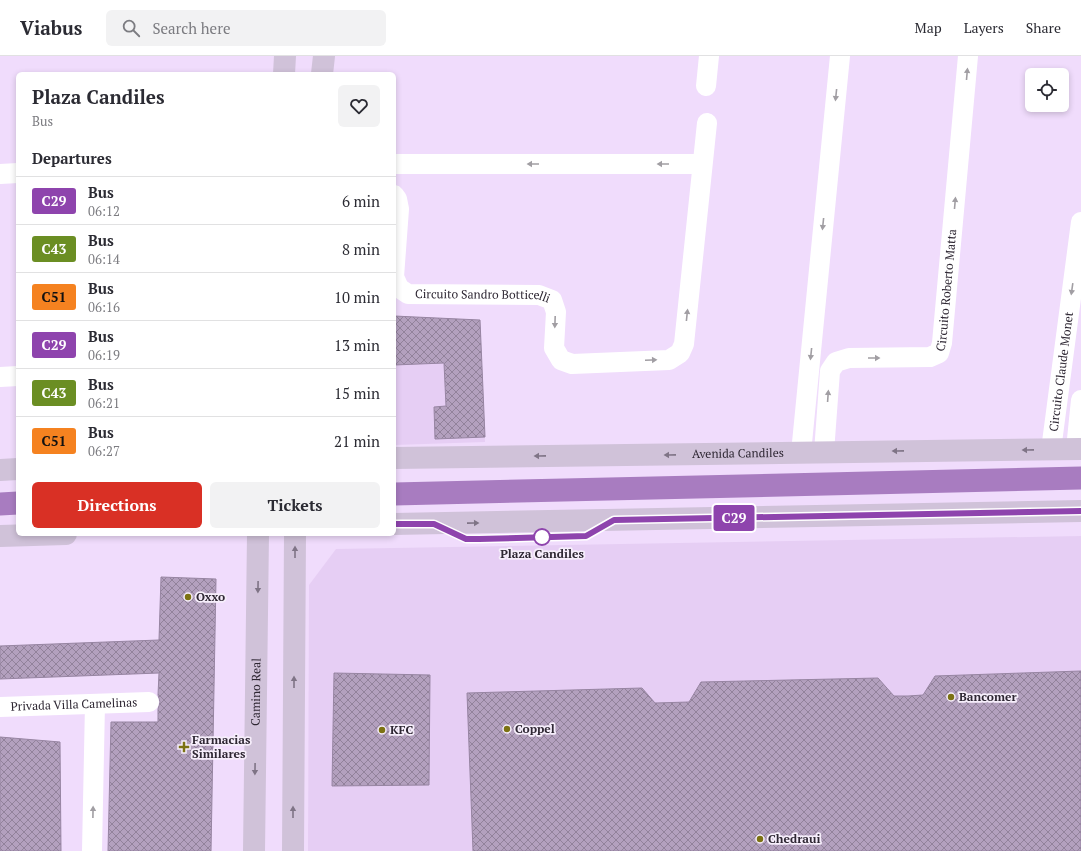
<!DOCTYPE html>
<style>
:root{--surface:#fff;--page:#f2f2f3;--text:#2b2b33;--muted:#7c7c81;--line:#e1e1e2;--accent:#d93025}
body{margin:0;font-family:"PT Serif",serif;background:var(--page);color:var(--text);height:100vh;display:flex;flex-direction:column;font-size:15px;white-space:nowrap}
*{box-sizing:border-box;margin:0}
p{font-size:13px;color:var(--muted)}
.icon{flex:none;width:22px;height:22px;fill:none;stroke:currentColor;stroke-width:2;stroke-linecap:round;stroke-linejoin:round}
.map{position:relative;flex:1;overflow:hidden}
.side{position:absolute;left:16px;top:16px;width:380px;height:464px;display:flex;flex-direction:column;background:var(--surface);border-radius:6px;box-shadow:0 2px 6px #0003}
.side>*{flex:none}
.badge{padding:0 8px;border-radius:3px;font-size:14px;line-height:26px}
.controls{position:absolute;left:1025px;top:12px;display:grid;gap:8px}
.controls a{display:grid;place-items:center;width:44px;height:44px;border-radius:6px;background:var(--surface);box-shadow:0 2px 6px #0003;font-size:20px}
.map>.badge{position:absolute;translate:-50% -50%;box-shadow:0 0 0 2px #fff}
h2{padding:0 16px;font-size:15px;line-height:36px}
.round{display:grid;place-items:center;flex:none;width:42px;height:42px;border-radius:6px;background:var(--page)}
.overview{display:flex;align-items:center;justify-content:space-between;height:68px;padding:0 16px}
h1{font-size:19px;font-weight:800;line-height:30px}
.button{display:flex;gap:8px;margin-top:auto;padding:8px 16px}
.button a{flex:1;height:46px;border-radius:6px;background:var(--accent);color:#fff;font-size:16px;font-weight:800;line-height:46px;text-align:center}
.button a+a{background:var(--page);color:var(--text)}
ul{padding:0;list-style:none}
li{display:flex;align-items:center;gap:12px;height:48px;padding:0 16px;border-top:1px solid var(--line)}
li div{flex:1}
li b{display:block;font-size:15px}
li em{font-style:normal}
li .badge{min-width:44px;font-weight:700;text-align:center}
header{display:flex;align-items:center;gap:24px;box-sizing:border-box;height:56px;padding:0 20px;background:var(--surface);border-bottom:1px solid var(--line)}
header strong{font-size:19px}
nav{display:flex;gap:22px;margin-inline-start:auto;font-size:14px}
.search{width:280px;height:36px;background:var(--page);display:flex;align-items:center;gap:10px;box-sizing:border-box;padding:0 14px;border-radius:6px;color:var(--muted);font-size:15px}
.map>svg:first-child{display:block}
.built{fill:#e6cef4}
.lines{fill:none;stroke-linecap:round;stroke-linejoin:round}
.canal{stroke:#a87cc0;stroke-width:23}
.building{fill:url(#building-cross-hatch);stroke:#9785a2}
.street{stroke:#fff;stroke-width:20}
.secondary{stroke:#d0c2d9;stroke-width:22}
.oneway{fill:#a19ea3}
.oneway2{fill:#7f7486}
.line-casing{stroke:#fff;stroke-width:9}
.line{stroke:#8e44ad;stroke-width:6}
.stop-dot{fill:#fff;stroke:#8e44ad;stroke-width:2}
.poi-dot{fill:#7c7213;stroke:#f6eefb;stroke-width:1.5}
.labels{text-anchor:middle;stroke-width:3.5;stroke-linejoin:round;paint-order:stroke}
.street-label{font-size:12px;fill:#2e2733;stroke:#f6eefb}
.stop-label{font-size:12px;font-weight:bold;fill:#2e2733;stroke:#f6eefb}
.poi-label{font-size:12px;font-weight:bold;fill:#2e2733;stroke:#f6eefb;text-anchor:start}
</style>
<header>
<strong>Viabus</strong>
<div class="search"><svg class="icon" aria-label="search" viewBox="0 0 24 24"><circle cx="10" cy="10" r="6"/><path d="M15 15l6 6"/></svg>Search here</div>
<nav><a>Map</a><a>Layers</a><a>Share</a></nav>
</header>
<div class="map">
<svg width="1081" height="795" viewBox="0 0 1081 795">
<defs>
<pattern id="building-cross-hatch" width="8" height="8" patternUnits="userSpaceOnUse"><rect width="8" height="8" fill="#b3a0be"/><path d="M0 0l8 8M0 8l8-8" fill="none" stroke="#92829b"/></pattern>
</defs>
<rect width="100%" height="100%" fill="#f0dcfc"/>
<!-- built -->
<g class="built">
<path d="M394 260 480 264 485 386 394 389Z"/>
<path d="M1081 480V795H308L309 529 336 493Z"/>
</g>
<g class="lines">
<!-- canal -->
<g class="canal">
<path d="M394 438 1081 422"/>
<path d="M0 448 18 447"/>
</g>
</g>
<!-- building -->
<g class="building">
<path d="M394 260 480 264 485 381 435 383 434 351 446 350 444 307 394 309Z"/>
<path d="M161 521 216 523 211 795H108L111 666H158V653L160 646 158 639 159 617 0 623V590L159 584Z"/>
<path d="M1081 615V795H473L467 637 642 632 655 647 689 646 701 626 878 622 894 640H908L923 639 935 620Z"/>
<path d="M334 617 430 619 429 729 332 730Z"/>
<path d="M0 681 60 686 61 795H0Z"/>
</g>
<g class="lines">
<!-- street -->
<g class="street">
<path d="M706 30 709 0"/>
<path d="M394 108H702"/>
<path d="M0 118 18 117"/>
<path id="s1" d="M394 139 397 143 399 153 394 221 399 232 408 238 539 239 552 244 556 256 554 292 561 304 572 308 669 304 680 297 684 288 707 67"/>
<path d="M0 321 18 320"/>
<path d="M1076 393 1081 344"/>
<path id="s2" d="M1051 394 1081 166"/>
<path id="s3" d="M824 396 830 315 836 306 849 302 930 301 939 297 942 287 968 0"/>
<path d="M801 397 840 0"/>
<path id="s4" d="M0 651 149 646"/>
<path d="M92 795 95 648"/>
</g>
<!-- secondary -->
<g class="secondary">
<path d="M284 18 285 0"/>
<path d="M322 18 324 0"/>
<path id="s5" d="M394 402 1081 393"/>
<path d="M0 414 18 413"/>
<path d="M394 468 1081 455"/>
<path d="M0 480 66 478"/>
<path id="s6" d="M254 795 258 478"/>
<path d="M293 795 295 478"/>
</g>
</g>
<!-- one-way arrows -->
<defs><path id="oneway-solid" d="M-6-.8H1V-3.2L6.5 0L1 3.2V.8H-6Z"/></defs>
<g class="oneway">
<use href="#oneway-solid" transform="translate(967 18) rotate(-85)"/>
<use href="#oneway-solid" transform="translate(836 39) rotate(96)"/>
<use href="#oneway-solid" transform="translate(533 108) rotate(-180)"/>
<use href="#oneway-solid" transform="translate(663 108) rotate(-180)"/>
<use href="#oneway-solid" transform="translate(955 147) rotate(-85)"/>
<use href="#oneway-solid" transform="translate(823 168) rotate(96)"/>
<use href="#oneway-solid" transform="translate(1072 233) rotate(98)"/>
<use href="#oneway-solid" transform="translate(687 259) rotate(-84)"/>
<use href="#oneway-solid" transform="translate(555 266) rotate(92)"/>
<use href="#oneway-solid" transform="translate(811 298) rotate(96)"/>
<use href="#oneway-solid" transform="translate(874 302)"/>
<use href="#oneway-solid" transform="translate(651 304) rotate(-2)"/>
<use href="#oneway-solid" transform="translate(828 340) rotate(-86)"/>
<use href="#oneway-solid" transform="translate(93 756) rotate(-89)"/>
</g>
<g class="oneway2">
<use href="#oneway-solid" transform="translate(1028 394) rotate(179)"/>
<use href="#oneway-solid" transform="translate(898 395) rotate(179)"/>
<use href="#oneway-solid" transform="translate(670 399) rotate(179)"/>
<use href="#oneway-solid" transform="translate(540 400) rotate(179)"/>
<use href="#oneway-solid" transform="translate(473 467) rotate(-1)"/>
<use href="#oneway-solid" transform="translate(295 496) rotate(-90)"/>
<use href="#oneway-solid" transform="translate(258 531) rotate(91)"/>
<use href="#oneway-solid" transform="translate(294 626) rotate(-90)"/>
<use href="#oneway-solid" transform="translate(255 713) rotate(91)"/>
<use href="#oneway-solid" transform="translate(293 756) rotate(-90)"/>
</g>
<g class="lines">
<defs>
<path id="line" d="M394 468H434L466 483H479L586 480 614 464 1081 455"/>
</defs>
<!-- line casing -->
<use href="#line" class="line-casing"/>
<!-- line -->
<use href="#line" class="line"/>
</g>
<!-- markers -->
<circle class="stop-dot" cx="542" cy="481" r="8"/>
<g class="poi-dot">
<circle cx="188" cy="541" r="4"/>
<circle cx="951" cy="641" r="4"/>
<circle cx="507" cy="673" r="4"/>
<circle cx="382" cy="674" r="4"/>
<path d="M182 685h4v4h4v4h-4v4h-4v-4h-4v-4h4z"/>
<circle cx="760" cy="783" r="4"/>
</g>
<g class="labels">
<!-- street labels -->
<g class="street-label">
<text dy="4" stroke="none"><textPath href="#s3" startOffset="260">Circuito Roberto Matta</textPath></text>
<text dy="4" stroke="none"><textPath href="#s1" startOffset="181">Circuito Sandro Botticelli</textPath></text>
<text dy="4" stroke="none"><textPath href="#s2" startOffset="79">Circuito Claude Monet</textPath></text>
<text dy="4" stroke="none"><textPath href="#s5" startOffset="344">Avenida Candiles</textPath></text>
<text dy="4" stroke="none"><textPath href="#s6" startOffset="159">Camino Real</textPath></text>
<text dy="4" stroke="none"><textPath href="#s4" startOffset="74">Privada Villa Camelinas</textPath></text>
</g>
<!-- stop labels -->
<g class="stop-label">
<text x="542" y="502">Plaza Candiles</text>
</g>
<!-- poi labels -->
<g class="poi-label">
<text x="196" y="545">Oxxo</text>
<text x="959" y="645">Bancomer</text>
<text x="515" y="677">Coppel</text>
<text x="390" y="678">KFC</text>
<text x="192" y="688">Farmacias<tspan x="192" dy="14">Similares</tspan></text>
<text x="768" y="787">Chedraui</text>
</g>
</g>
</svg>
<div class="controls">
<a><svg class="icon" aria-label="locate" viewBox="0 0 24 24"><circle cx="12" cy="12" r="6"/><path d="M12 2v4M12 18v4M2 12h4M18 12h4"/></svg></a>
</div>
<b class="badge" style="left:734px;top:462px;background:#8e44ad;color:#fff">C29</b>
<section class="side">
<div class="overview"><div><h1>Plaza Candiles</h1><p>Bus</p></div><a class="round"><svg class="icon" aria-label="heart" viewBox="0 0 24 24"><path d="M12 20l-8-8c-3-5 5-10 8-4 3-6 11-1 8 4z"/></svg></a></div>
<h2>Departures</h2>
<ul>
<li><span class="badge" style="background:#8e44ad;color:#fff">C29</span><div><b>Bus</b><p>06:12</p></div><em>6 min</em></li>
<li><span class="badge" style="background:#6b8e23;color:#fff">C43</span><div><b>Bus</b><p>06:14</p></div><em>8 min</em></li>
<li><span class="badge" style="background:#f58220;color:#111">C51</span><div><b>Bus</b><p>06:16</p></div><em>10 min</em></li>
<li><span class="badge" style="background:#8e44ad;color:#fff">C29</span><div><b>Bus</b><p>06:19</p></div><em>13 min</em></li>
<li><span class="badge" style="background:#6b8e23;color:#fff">C43</span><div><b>Bus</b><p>06:21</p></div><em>15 min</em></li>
<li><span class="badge" style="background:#f58220;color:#111">C51</span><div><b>Bus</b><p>06:27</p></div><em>21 min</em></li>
</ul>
<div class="button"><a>Directions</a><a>Tickets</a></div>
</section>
</div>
